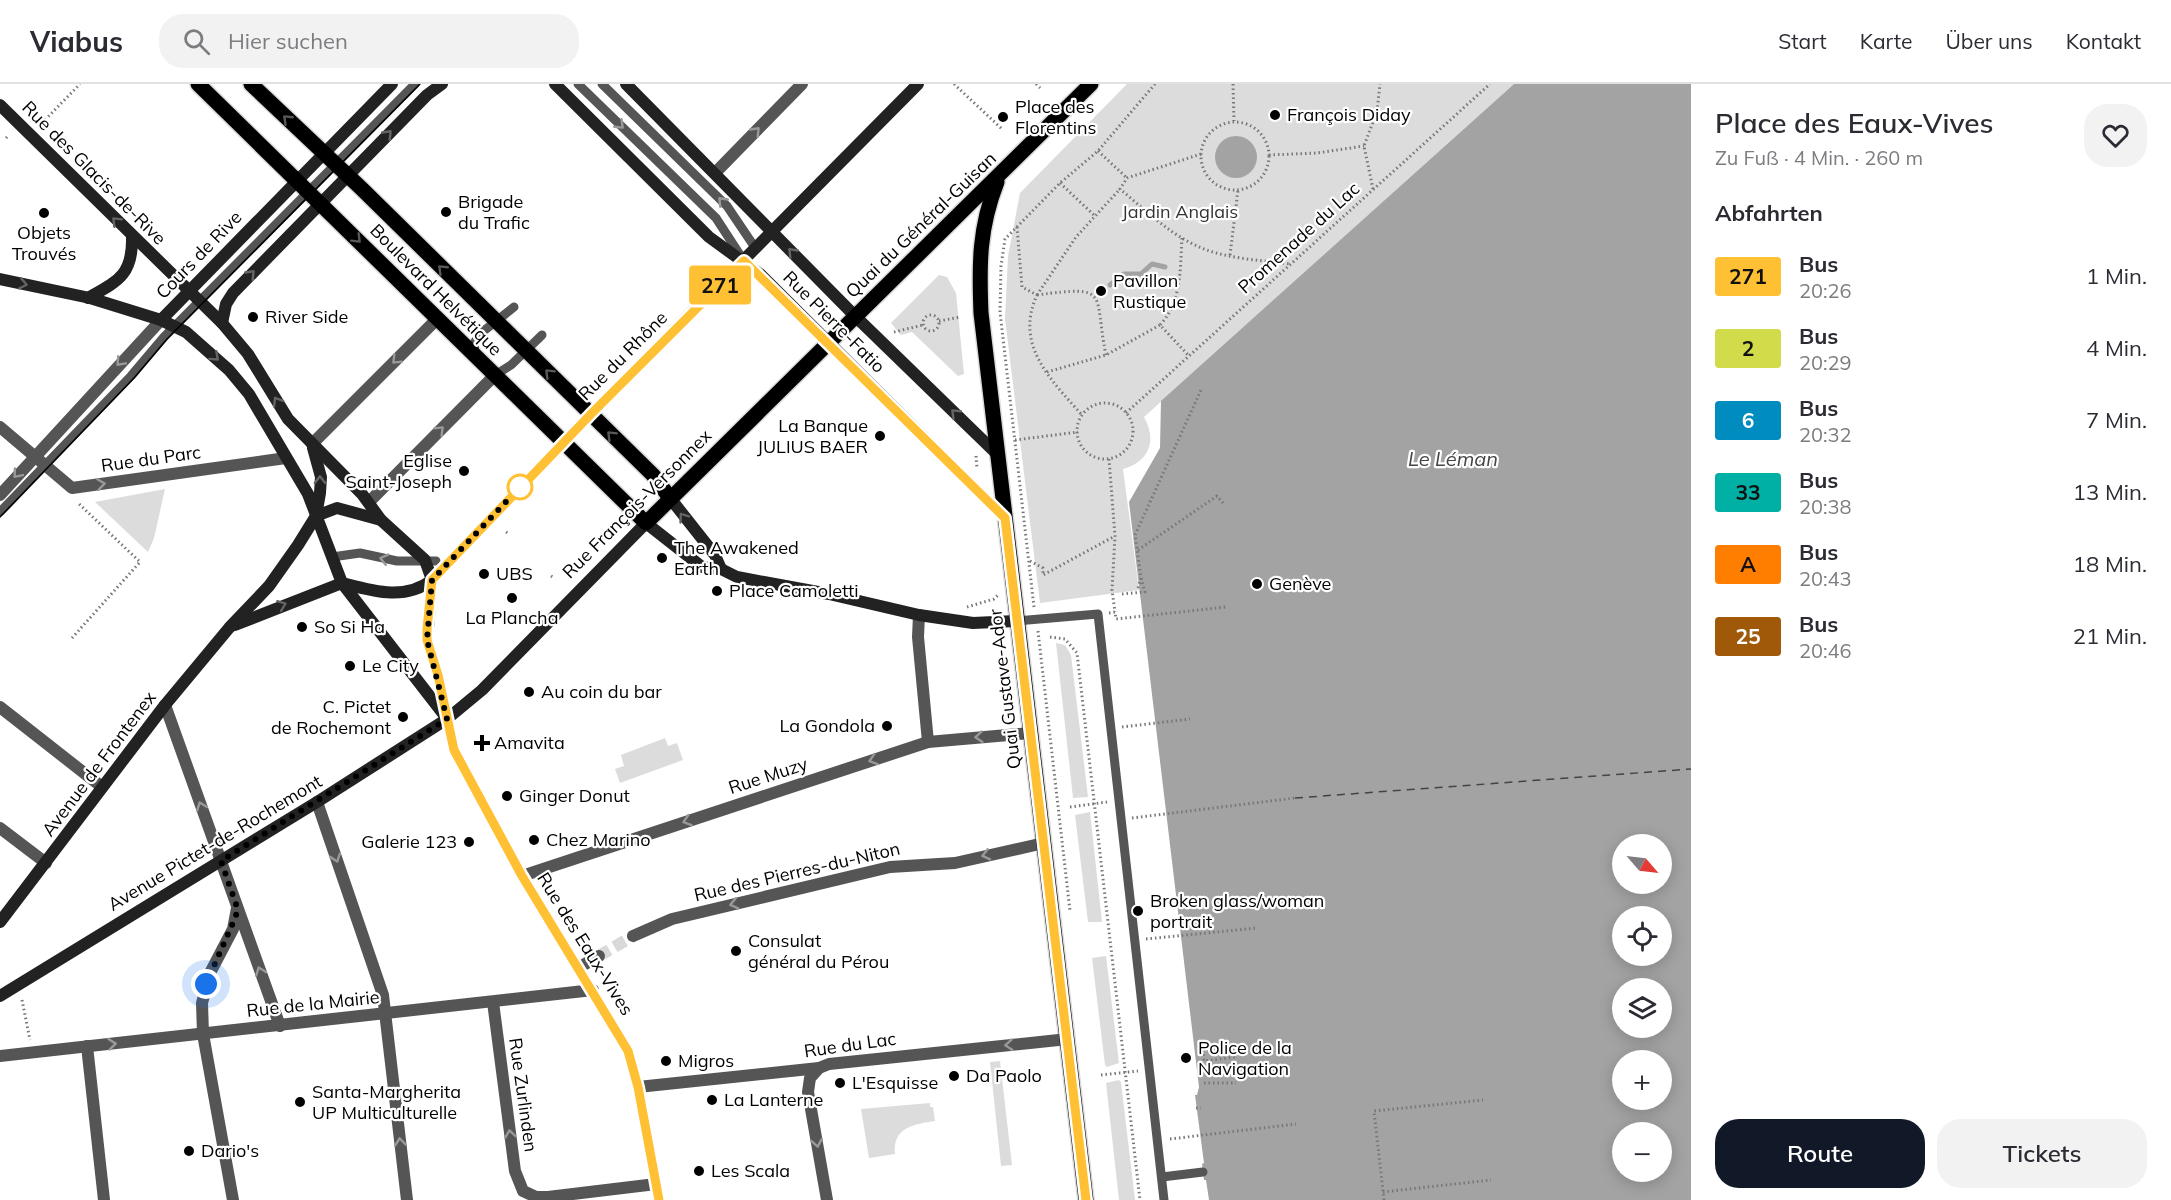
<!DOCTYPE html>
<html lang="de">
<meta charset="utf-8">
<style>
:root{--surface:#fff;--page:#f2f2f3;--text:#2b2b33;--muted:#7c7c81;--line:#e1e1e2;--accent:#111827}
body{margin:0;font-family:Mulish,sans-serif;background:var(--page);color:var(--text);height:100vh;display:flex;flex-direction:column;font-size:22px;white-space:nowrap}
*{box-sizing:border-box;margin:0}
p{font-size:20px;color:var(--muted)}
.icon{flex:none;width:33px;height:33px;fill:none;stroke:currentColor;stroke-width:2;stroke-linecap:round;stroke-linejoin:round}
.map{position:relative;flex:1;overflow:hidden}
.details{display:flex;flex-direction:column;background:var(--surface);width:480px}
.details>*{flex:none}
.badge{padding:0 12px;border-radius:4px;font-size:21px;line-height:39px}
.needle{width:39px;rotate:118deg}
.controls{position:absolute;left:1612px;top:750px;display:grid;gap:12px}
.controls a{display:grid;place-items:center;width:60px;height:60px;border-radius:50%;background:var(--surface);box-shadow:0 3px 15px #0003;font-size:30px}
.you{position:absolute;width:30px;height:30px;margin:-15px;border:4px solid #fff;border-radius:50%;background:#1a73e8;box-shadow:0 0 0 9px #1a73e833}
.map>.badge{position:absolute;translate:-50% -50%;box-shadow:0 0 0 3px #fff}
h2{padding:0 24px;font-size:22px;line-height:54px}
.round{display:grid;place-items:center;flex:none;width:63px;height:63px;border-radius:24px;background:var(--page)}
.summary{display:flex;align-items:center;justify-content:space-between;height:102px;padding:0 24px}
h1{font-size:28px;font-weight:600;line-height:45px}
.action{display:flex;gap:12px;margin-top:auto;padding:12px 24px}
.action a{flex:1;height:69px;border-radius:24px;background:var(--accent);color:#fff;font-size:24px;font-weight:600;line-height:69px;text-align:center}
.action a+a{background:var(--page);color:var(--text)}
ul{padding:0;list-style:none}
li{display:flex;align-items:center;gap:18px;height:72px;padding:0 24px}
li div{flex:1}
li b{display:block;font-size:22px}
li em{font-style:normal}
li .badge{min-width:66px;font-weight:700;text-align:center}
header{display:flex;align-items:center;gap:36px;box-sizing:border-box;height:84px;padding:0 30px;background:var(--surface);border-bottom:2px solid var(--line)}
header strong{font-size:28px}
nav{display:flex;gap:33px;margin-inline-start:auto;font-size:21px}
.search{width:420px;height:54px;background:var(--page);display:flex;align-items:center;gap:15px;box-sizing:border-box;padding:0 21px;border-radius:24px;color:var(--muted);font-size:22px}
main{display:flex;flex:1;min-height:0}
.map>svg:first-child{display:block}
.green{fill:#dcdcdc}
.water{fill:#a3a3a3;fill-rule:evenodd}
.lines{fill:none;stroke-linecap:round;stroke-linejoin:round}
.stream{stroke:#a3a3a3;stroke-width:5}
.ferry{stroke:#444;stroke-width:1.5;stroke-dasharray:8 6;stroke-linecap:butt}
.street-tunnel{stroke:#d9d9d9;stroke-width:12;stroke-dasharray:12 6;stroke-linecap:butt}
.primary-casing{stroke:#dbdbdb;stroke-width:18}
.path{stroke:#777;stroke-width:3;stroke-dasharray:1.5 3;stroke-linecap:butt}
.lane{stroke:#555;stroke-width:9}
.street{stroke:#555;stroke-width:12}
.secondary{stroke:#222;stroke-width:12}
.primary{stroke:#000;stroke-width:15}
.tram{stroke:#000;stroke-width:1.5}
.oneway{stroke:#595959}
.oneway2{stroke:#999}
.oneway3{stroke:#646464}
.line-casing{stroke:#fff;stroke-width:14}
.line{stroke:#ffc034;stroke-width:9}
.walk{stroke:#000;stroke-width:6;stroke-dasharray:0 10.8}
.poi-dot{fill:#000;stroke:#fff;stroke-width:2}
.stop-dot{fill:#fff;stroke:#ffc034;stroke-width:3}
.labels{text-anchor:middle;stroke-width:4.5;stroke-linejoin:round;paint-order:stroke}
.poi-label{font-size:18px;fill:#000;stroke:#fff;text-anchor:start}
.street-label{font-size:18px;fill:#000;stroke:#fff}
.park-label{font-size:18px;fill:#333;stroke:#fff}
.water-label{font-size:20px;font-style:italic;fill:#444;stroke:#fff}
</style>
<header>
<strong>Viabus</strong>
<div class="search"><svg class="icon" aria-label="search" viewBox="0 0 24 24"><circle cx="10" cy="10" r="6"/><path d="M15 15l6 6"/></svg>Hier suchen</div>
<nav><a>Start</a><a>Karte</a><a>Über uns</a><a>Kontakt</a></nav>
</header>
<main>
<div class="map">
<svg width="1691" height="1116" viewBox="0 0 1691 1116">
<rect width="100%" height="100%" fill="#fff"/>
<!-- green -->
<g class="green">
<path d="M1127 0H1514L1144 333C1157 356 1150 377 1123 385L1139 506 1040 519 1005 235 1008 172 1020 109Z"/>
<path d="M939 191 947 193 956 209 964 290 958 292 912 248 901 251 891 239Z"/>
<path d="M165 405 154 454 148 468 95 418Z"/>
<path d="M1056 559 1065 561 1071 571 1088 713 1073 714Z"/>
<path d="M665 654 668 662 677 659 683 676 620 699 615 685 624 682 621 671Z"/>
<path d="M1090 728 1102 838H1088L1075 731Z"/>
<path d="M1106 872 1119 979 1107 983 1105 981 1092 874Z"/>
<path d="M1000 977 1012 1081 1001 1082 990 978Z"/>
<path d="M1119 996 1121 998 1135 1116H1119L1106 999Z"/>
<path d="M930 1019V1023H933L935 1037C915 1040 892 1043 895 1070L869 1074 861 1025Z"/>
</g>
<!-- water -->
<g class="water">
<path d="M1514 0H1691V1116H1209L1206 1096H1204L1202 1080 1204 1079 1195 1011H1197L1199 1003 1129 418 1160 364 1161 317ZM1623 760H1662V800H1623ZM1623 832H1662V872H1623ZM1623 904H1662V944H1623ZM1623 976H1662V1016H1623ZM1623 1048H1662V1088H1623Z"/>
<circle cx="1236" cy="73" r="21"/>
</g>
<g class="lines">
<!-- stream -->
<path class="stream" d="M1110 201 1124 190H1141L1152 180 1165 183"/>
<!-- ferry -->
<path class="ferry" d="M1295 714 1691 685"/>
<!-- street-tunnel -->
<path class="street-tunnel" d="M599 872 633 852"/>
<defs>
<g id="primary">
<path d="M198 0 646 439 1091 0"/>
<path d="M251 0 362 105 653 391 670 414"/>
<path d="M997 98C979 144 979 180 981 229L1086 1116"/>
</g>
</defs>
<!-- primary casing -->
<use href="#primary" class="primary-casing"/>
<!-- path -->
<g class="path">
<path d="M954 0 1002 45"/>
<path d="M1036 0 1040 4"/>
<path d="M1233 0 1234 37"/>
<circle cx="1235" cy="72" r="34"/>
<path d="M42 39 80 0"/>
<path d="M6 54 8 52"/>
<path d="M1098 67 1127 94"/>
<path d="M1201 70 1127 94 1120 105C1143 124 1167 148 1195 161 1223 175 1260 176 1291 180"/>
<path d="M1269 71 1317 69 1364 62"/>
<path d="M1060 99 1095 132"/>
<path d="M1373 105 1364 62 1377 27 1380 0"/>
<path d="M1017 143 1022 203 1037 211C1014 261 1051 296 1082 331"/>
<path d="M1182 154C1180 185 1182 217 1160 241L1189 272"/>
<path d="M1230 171 1238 106"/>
<path d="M1037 211 1076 153 1120 105"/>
<path d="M1037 211C1112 201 1093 208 1106 271"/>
<circle cx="931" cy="239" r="8"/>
<path d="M939 237 961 233"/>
<path d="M894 248 923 241"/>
<path d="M1047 288 1106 271 1160 241"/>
<circle cx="1105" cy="347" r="28"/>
<path d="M1126 329 1490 0"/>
<path d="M1015 356 1078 348"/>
<path d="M976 372 977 385"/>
<path d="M1109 375 1115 452 1112 506 1115 528"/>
<path d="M506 448 509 450"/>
<path d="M1138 466 1217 412 1223 419"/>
<path d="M1030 477 1043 484V491L1115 452"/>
<path d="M551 492 554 494"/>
<path d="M1138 504 1141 494 1135 451 1201 306"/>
<path d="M1122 510 1145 508 1141 494"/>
<path d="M967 523 994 515 999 510"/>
<path d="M1034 523 1000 228 1001 182 1005 155 1060 99 1098 67 1155 0"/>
<path d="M1109 529 1115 528 1116 535 1226 523"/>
<path d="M1038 547 1070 827"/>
<path d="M1050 553 1065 555 1077 569 1140 1116"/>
<path d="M72 554 140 478 77 418"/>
<path d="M1122 643 1190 635"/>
<path d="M1070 723 1107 718"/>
<path d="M1132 734 1295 714"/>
<path d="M1146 855 1257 844"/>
<path d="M22 916 30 956"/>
<path d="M1203 966 1204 977 1236 973"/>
<path d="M1101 991 1138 987"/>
<path d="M1204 999H1236"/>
<path d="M1196 1024H1201"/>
<path d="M1170 1055 1296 1040"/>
<path d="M1383 1108 1491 1096"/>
<path d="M1384 1116 1374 1027 1483 1016"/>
</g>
<!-- lane -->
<g class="lane">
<path d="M578 0 716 134 742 174"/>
<path d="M602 0 727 122 756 165"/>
<path d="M475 269 474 259 481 249 514 223"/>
<path d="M495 291 511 281 542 251"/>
<path d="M0 428 131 292 164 253 415 0"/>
<path d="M332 473 360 469 397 477H436"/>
<path d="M1016 537 1098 530 1164 1116"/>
<path d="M1162 1093 1203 1088"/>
</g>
<!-- street -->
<g class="street">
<path d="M715 89 802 0"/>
<path d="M0 343 72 404 286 374"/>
<path d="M312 360 437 235"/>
<path d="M0 411 161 236"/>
<path d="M369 418 495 291"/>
<path d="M919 531 918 553 928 658"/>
<path d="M165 621 280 942"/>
<path d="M0 623 102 703"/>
<path d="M317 718 383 911 407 1116"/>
<path d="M0 744 46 779"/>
<path d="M522 792 928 658 1031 649"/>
<path d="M633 852 672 835 890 783 955 779 1044 759"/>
<path d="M578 884 599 872"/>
<path d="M493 918 515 1087 523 1107 536 1113H548L656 1100"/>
<path d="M87 962 104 1116"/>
<path d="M0 972 593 906"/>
<path d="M819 984 810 994 808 1008 827 1116"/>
<path d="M638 1003 819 984 829 980 1068 955"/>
<path d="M233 1116 203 950 202 919 210 889 233 845 237 824"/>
</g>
<!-- secondary -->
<g class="secondary">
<path d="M555 0 709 153 760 190 1005 434"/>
<path d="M626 0 856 233 997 370"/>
<path d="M0 21 222 239 248 270 288 335 362 410 381 436 425 476 432 496 427 556 438 591 454 666 522 792 628 967 638 1003 659 1116"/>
<path d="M0 195 90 214 161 236 186 248 229 286 249 310 308 410 342 499 445 632"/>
<path d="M88 214C118 197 133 191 132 153"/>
<path d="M161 236 392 0"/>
<path d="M222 239 226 220 233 209 427 11 442 0"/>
<path d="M670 414 715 471 721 485"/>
<path d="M316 432 337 424 381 436"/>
<path d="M342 499C373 507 405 517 432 496L591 330 918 0"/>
<path d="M235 541 342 499"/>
<path d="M0 838 165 621 229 544 269 502 298 461 316 432 320 409 321 393 313 364"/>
<path d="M0 912 317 718 447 635 482 606 646 439 702 483 721 485 737 493 829 510 919 531 973 539 1016 537"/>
</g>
<!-- primary -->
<use href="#primary" class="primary"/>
<!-- tram -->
<path class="tram" d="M0 433 134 294 167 255 420 0"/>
</g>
<!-- one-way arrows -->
<defs><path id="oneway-chevron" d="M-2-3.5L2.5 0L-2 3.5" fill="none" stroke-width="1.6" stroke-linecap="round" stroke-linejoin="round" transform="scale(1.5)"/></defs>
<g class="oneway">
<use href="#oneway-chevron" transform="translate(287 35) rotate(-136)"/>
<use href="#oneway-chevron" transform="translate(357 155) rotate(45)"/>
<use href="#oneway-chevron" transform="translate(442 185) rotate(-136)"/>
<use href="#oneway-chevron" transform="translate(549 289) rotate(-135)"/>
<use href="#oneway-chevron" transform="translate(611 351) rotate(-135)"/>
</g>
<g class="oneway2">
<use href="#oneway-chevron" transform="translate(620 41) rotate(44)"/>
<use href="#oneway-chevron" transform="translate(756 47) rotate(-46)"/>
<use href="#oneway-chevron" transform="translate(722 117) rotate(-134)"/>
<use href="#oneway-chevron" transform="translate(396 276) rotate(135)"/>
<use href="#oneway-chevron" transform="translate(120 278) rotate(133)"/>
<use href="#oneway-chevron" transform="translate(440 346) rotate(-45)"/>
<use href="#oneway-chevron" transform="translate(17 390) rotate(130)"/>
<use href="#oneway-chevron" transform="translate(101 400) rotate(-8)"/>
<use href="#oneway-chevron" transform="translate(384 475) rotate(-167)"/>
<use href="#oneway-chevron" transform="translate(979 653) rotate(175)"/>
<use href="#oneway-chevron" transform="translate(873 676) rotate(162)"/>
<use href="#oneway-chevron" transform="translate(201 722) rotate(-110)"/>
<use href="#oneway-chevron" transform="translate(687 737) rotate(162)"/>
<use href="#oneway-chevron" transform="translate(986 771) rotate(166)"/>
<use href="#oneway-chevron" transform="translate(336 774) rotate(71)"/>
<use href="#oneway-chevron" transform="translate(734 820) rotate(167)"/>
<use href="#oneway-chevron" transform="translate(260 887) rotate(-110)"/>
<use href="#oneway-chevron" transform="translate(112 960) rotate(-6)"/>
<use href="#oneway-chevron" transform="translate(1009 961) rotate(175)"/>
<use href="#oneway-chevron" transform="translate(510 1050) rotate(-98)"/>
<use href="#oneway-chevron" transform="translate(400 1058) rotate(-96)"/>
<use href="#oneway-chevron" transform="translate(817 1059) rotate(80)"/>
</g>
<g class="oneway3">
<use href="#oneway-chevron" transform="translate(388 50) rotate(-46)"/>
<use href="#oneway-chevron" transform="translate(116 137) rotate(-135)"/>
<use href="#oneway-chevron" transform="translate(792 168) rotate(-134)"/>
<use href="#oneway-chevron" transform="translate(251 190) rotate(-46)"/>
<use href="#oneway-chevron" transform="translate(23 200) rotate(12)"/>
<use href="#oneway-chevron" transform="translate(215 273) rotate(42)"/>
<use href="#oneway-chevron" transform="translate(277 317) rotate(-121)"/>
<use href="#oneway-chevron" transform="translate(955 329) rotate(-136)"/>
<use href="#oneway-chevron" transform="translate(320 396) rotate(-91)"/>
<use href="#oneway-chevron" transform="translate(683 433) rotate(-126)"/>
<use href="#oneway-chevron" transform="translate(282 521) rotate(-21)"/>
</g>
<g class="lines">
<defs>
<path id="line" d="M659 1116 638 1003 628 967 522 792 454 666 438 591 427 556V545L432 496 591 330 744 177 1005 434 1086 1116"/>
</defs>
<!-- line casing -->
<use href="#line" class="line-casing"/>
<!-- line -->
<use href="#line" class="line"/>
<!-- walk -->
<path class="walk" d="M206 900 236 832 237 823 221 777 447 635 427 556 432 496 520 403"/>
</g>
<!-- markers -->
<g class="poi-dot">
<circle cx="1275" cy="31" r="6"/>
<circle cx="1003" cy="33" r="6"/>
<circle cx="446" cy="128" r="6"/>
<circle cx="44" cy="129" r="6"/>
<circle cx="1101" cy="207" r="6"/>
<circle cx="253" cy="233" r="6"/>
<circle cx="880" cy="352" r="6"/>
<circle cx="464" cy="387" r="6"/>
<circle cx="662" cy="474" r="6"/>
<circle cx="484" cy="490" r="6"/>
<circle cx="1257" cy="500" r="6"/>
<circle cx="717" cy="507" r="6"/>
<circle cx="512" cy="514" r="6"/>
<circle cx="302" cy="543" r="6"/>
<circle cx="350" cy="582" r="6"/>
<circle cx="529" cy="608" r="6"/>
<circle cx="403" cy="633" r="6"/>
<circle cx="887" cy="642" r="6"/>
<path d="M479 650h6v6h6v6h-6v6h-6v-6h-6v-6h6z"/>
<circle cx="507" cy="712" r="6"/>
<circle cx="534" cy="756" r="6"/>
<circle cx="469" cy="758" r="6"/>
<circle cx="1138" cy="827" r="6"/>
<circle cx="736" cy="867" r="6"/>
<circle cx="1186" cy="974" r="6"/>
<circle cx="666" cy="977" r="6"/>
<circle cx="954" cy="992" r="6"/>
<circle cx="840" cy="999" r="6"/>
<circle cx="712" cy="1016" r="6"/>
<circle cx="300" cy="1018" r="6"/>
<circle cx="189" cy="1067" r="6"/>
<circle cx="699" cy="1087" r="6"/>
</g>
<circle class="stop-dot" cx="520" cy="403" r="12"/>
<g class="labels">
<!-- poi labels -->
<g class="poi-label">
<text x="1015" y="29">Place des<tspan x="1015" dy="21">Florentins</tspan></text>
<text x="1287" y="37">François Diday</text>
<text x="458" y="124">Brigade<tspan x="458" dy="21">du Trafic</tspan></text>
<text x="44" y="155" text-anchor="middle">Objets<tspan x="44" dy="21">Trouvés</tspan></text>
<text x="1113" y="203">Pavillon<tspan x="1113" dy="21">Rustique</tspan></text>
<text x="265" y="239">River Side</text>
<text x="868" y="348" text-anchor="end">La Banque<tspan x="868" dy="21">JULIUS BAER</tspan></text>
<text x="452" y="383" text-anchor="end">Eglise<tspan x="452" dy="21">Saint-Joseph</tspan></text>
<text x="674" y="470">The Awakened<tspan x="674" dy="21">Earth</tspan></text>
<text x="496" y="496">UBS</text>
<text x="1269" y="506">Genève</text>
<text x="729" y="513">Place Camoletti</text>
<text x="512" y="540" text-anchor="middle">La Plancha</text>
<text x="314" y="549">So Si Ha</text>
<text x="362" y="588">Le City</text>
<text x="541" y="614">Au coin du bar</text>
<text x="391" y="629" text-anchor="end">C. Pictet<tspan x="391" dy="21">de Rochemont</tspan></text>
<text x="875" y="648" text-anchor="end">La Gondola</text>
<text x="494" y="665">Amavita</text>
<text x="519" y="718">Ginger Donut</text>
<text x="546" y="762">Chez Marino</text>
<text x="457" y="764" text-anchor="end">Galerie 123</text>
<text x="1150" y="823">Broken glass/woman<tspan x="1150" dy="21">portrait</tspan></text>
<text x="748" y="863">Consulat<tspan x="748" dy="21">général du Pérou</tspan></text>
<text x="1198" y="970">Police de la<tspan x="1198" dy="21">Navigation</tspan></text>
<text x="678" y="983">Migros</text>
<text x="966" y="998">Da Paolo</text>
<text x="852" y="1005">L'Esquisse</text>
<text x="312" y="1014">Santa-Margherita<tspan x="312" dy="21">UP Multiculturelle</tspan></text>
<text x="724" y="1022">La Lanterne</text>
<text x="201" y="1073">Dario's</text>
<text x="711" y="1093">Les Scala</text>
</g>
<!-- street labels -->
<g class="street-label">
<text transform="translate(94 89) rotate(45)" y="6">Rue des Glacis-de-Rive</text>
<text transform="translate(921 141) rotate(-44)" y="6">Quai du Général-Guisan</text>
<text transform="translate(1299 154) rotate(-42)" y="6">Promenade du Lac</text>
<text transform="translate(199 171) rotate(-46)" y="6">Cours de Rive</text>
<text transform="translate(436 206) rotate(45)" y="6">Boulevard Helvétique</text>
<text transform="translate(834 238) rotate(45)" y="6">Rue Pierre-Fatio</text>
<text transform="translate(623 272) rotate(-45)" y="6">Rue du Rhône</text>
<text transform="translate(151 375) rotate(-8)" y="6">Rue du Parc</text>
<text transform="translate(637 420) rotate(-45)" y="6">Rue François-Versonnex</text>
<text transform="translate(1005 605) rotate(-97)" y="6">Quai Gustave-Ador</text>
<text transform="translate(99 680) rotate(-53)" y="6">Avenue de Frontenex</text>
<text transform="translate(768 692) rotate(-18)" y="6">Rue Muzy</text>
<text transform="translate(215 759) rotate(-31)" y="6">Avenue Pictet-de-Rochemont</text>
<text transform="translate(797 788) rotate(-13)" y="6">Rue des Pierres-du-Niton</text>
<text transform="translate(585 860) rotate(58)" y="6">Rue des Eaux-Vives</text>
<text transform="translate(313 920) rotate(-6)" y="6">Rue de la Mairie</text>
<text transform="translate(850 961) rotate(-8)" y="6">Rue du Lac</text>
<text transform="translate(523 1011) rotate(82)" y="6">Rue Zurlinden</text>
</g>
<!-- park labels -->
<g class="park-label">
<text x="1180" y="134">Jardin Anglais</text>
</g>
<!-- water labels -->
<g class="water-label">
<text x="1453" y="382">Le Léman</text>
</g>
</g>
</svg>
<div class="controls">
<a><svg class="needle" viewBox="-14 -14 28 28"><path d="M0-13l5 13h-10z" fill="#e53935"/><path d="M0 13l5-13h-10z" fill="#7c7c81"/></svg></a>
<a><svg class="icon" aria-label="locate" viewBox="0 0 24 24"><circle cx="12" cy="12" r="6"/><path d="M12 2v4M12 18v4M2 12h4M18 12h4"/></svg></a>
<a><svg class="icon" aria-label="layers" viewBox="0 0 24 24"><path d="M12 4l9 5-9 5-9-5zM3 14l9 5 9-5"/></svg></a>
<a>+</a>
<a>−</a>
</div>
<div class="you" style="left:206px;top:900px"></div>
<b class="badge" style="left:720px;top:201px;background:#ffc034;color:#111">271</b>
</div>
<section class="details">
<div class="summary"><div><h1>Place des Eaux-Vives</h1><p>Zu Fuß · 4 Min. · 260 m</p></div><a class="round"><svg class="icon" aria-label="heart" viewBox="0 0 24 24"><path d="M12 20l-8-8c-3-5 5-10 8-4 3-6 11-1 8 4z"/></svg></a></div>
<h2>Abfahrten</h2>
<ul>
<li><span class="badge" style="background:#ffc034;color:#111">271</span><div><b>Bus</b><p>20:26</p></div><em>1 Min.</em></li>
<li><span class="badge" style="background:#d2db4a;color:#111">2</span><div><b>Bus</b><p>20:29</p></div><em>4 Min.</em></li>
<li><span class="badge" style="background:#008cbe;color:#fff">6</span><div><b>Bus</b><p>20:32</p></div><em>7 Min.</em></li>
<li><span class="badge" style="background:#00b0a4;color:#111">33</span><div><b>Bus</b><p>20:38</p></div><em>13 Min.</em></li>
<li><span class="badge" style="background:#ff7e00;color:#111">A</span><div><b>Bus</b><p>20:43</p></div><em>18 Min.</em></li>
<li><span class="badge" style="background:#a05909;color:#fff">25</span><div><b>Bus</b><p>20:46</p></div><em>21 Min.</em></li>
</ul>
<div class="action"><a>Route</a><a>Tickets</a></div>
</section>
</main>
